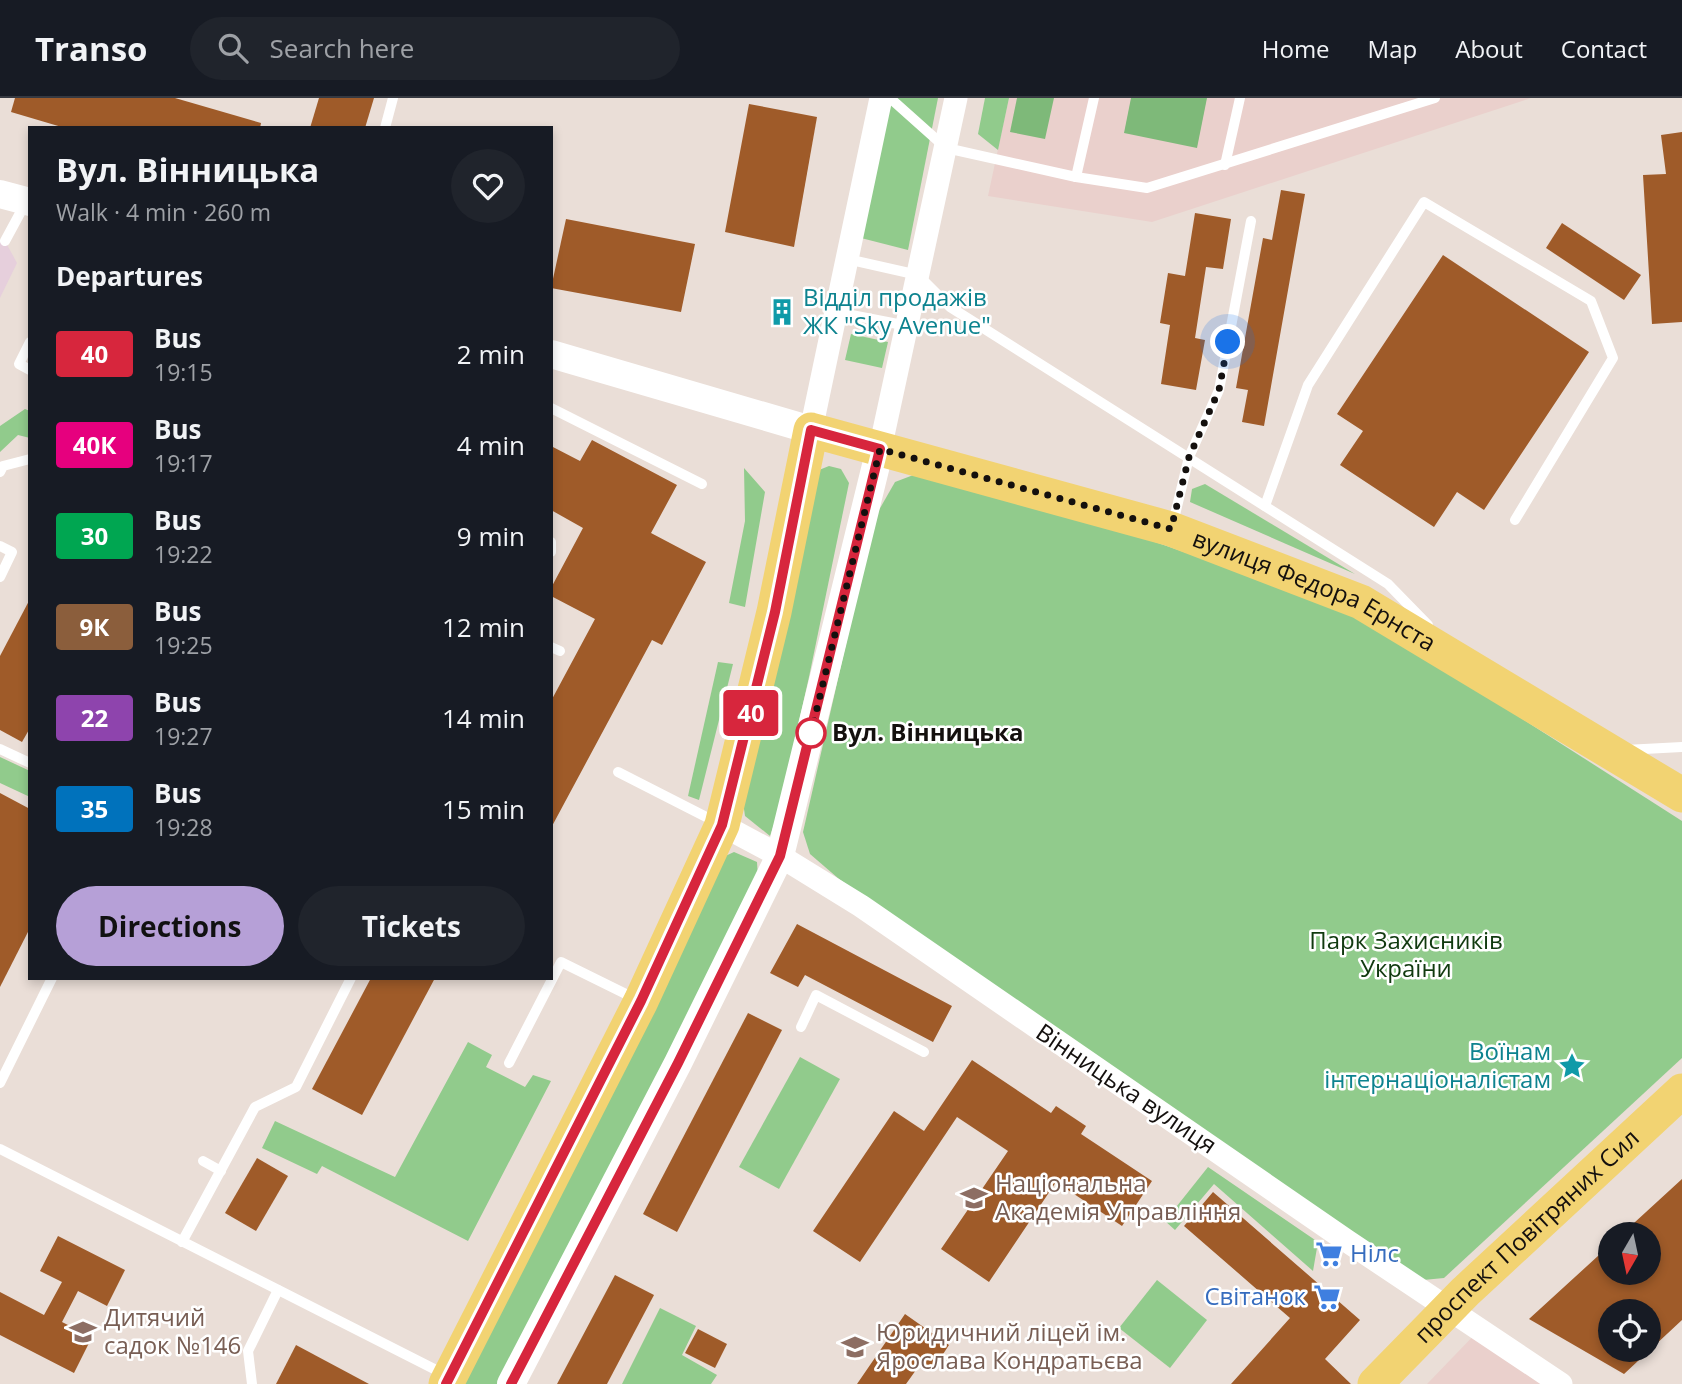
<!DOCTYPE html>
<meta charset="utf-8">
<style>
:root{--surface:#171b24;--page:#20242c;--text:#f1f3f6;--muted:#9ea1a6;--line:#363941;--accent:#b6a0d7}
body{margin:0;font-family:"Open Sans",sans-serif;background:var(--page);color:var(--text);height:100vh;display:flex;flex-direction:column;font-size:26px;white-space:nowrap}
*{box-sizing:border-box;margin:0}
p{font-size:23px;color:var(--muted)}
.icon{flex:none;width:38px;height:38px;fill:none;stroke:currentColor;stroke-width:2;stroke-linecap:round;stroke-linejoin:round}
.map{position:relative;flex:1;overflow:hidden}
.sheet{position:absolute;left:28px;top:28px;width:525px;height:854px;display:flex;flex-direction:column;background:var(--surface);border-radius:0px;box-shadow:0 4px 10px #0003}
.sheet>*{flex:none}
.badge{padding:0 14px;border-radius:5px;font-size:24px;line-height:46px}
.needle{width:46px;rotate:189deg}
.buttons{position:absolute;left:1598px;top:1124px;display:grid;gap:14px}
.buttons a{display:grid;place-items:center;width:63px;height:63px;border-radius:50%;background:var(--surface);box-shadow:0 4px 10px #0003;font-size:35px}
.you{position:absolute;width:35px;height:35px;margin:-18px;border:5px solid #fff;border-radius:50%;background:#1a73e8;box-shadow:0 0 0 10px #1a73e833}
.map>.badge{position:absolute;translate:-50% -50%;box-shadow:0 0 0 4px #fff}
h2{padding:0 28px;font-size:26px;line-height:63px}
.round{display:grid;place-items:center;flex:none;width:74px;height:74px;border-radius:37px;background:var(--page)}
.summary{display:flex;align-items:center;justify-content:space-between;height:119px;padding:0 28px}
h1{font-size:33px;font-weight:700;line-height:52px}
.cta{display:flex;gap:14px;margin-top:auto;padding:14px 28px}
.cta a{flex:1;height:80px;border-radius:42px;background:var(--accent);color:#111;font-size:28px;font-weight:700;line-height:80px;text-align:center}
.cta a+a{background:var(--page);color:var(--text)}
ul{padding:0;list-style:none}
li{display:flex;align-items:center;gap:21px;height:91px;padding:0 28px}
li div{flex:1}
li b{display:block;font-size:26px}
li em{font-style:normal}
li .badge{min-width:77px;font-weight:700;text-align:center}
header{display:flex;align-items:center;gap:42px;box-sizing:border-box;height:98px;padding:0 35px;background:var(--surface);border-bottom:2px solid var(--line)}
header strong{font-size:33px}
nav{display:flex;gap:38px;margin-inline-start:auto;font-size:24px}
.search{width:490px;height:63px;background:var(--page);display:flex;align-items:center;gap:18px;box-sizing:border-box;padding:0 24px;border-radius:38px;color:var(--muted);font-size:26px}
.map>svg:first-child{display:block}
.commercial{fill:#e6cfdc}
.industrial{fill:#ead0cc}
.green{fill:#91cb8c}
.forest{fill:#7eb979}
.building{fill:#9f5b29;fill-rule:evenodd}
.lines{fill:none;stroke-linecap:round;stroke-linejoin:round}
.service{stroke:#fff;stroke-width:10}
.minor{stroke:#fff;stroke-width:23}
.tertiary{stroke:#fff;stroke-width:28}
.primary{stroke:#f2d372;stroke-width:35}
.line-casing{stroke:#fff;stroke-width:16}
.line{stroke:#d7263d;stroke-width:10}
.walk{stroke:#14100e;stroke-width:7;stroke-dasharray:0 12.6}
.stop-dot{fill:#fff;stroke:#d7263d;stroke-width:3.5}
.labels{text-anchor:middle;stroke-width:5;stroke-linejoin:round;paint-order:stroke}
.culture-label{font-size:24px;fill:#0d838f;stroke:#fff;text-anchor:start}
.street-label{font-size:24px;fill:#14100e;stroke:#fff}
.stop-label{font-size:24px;font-weight:bold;fill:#14100e;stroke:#fff;text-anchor:start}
.park-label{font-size:24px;fill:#113a0f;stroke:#fff}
.education-label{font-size:24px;fill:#785e54;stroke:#fff;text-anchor:start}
.shop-label{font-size:24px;fill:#366cbe;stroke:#fff;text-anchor:start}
</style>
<header>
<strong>Transo</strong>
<div class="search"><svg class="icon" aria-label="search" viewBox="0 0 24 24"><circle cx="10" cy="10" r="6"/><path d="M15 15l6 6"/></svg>Search here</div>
<nav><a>Home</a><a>Map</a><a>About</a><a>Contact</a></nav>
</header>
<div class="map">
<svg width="1682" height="1286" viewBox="0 0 1682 1286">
<rect width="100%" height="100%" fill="#eaded7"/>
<!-- commercial -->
<path class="commercial" d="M0 142 5 143 17 165 0 200Z"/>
<!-- industrial -->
<g class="industrial">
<path d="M1009 0H1531L1152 124 988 98Z"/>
<path d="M1480 1231 1561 1286H1427Z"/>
</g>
<!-- green -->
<g class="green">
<path d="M891 0H938L908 152 861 140Z"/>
<path d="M985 0H1009L998 52 978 36Z"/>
<path d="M851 236 888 244 882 270 845 262Z"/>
<path d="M25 311 30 313V340L18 337 0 354V328Z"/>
<path d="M829 368 841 371 849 385 809 579 779 712 770 738 745 718 743 704 819 372Z"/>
<path d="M744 370 765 394 745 509 729 505 745 423Z"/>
<path d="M916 376 1135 437 1282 488 1360 521 1449 574 1682 723V960L1444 1180 1423 1182 1102 969 839 781 810 756 803 734 875 419 895 384Z"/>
<path d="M1205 386 1355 476 1190 404 1192 391Z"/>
<path d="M718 564 733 566 699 702 688 698Z"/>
<path d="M0 659 30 673V699L0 685Z"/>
<path d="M734 754 757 764 758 779 502 1286H458L721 760Z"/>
<path d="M468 944 492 957 486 969 525 989 533 977 551 983 468 1143 322 1068 317 1076 262 1050 275 1023 395 1079Z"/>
<path d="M800 959 840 981 779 1091 739 1069Z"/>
<path d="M1208 1069 1318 1144 1313 1173 1214 1086 1175 1132 1165 1123Z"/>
<path d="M1157 1182 1207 1222 1170 1270 1119 1230Z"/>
<path d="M660 1210 696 1228 682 1257 717 1277 711 1286H622Z"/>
</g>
<!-- forest -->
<g class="forest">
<path d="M1017 0H1054L1045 41 1010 34Z"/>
<path d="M1131 0H1207L1197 50 1124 35Z"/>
</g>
<!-- building -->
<g class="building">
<path d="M15 0H175L261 25 260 30H65L11 14Z"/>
<path d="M319 0H374L365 30H310Z"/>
<path d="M749 6 817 19 794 149 725 134Z"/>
<path d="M1682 34V224L1652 226 1643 77 1666 76 1661 37Z"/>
<path d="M1281 92 1305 96 1264 328 1242 324 1248 292 1236 290 1263 140 1272 142Z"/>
<path d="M1195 115 1231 121 1223 171 1206 169 1195 240 1205 242 1196 292 1161 286 1170 227 1160 225 1168 175 1185 178Z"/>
<path d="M566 121 695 146 681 214 551 190Z"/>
<path d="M1562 125 1641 177 1624 202 1546 150Z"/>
<path d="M1443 157 1589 254 1484 412 1457 394 1434 429 1340 367 1363 333 1337 316Z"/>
<path d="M592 342 677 387 651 435 706 464 662 547 652 542 551 730V603L595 521 551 498V490L583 430 551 412V348L580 363Z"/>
<path d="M30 501V630L22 644 0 632V558Z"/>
<path d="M0 695 30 711V830L0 889Z"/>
<path d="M797 826 952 908 933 944 805 877 798 889 770 875Z"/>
<path d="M371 880H435L362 1017 312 991Z"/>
<path d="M748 915 782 932 677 1134 643 1116Z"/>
<path d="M972 962 1051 1015 1056 1008 1086 1028 1081 1036 1152 1083 1122 1128 1056 1084 989 1184 941 1151 1008 1053 957 1019 860 1164 813 1133 894 1013 924 1033Z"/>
<path d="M257 1060 288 1078 256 1133 225 1115Z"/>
<path d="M1682 1081V1222L1624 1276 1529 1221 1610 1147V1174H1648V1136H1622ZM1610 1213H1648V1251H1610Z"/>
<path d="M1213 1094 1360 1222 1325 1261 1351 1286H1231L1290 1220 1184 1128Z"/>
<path d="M58 1138 125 1172 107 1208 78 1193 62 1224 92 1239 74 1275 0 1237V1194L44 1217 62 1184 40 1173Z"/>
<path d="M615 1177 654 1197 607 1286H557Z"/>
<path d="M905 1216 949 1247 932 1273 921 1265 906 1286H857Z"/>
<path d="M698 1231 727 1246 715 1270 685 1255Z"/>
<path d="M296 1247 369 1286H276Z"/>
</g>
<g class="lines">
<!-- service -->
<g class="service">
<path d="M890 0 946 50 1076 79 1147 90 1435 0"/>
<path d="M385 30 393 0"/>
<path d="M1225 67 1240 0"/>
<path d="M1076 79 1094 0"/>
<path d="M5 143 25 106"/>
<path d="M847 161 918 177 950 209 1388 486 1428 527"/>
<path d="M836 214 908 228"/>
<path d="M30 244 19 266 30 272"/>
<path d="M551 310 702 386"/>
<path d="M0 374 3 368 30 361"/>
<path d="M1265 408 1308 287 1424 104 1591 203 1613 260 1515 422"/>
<path d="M1173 425 1189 359 1219 292 1251 123"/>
<path d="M551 444V454"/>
<path d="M0 448 12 454 0 479"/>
<path d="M551 549 560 553"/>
<path d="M0 651 30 665"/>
<path d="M1625 652 1682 649"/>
<path d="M618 674 718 725"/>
<path d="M801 929 816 897 924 954"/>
<path d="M509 965 561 864 636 901"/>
<path d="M0 985 52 880"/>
<path d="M0 1051 444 1276"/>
<path d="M203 1063 221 1073"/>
<path d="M182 1144 255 1009 296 989 351 880"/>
<path d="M252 1286 248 1253 278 1192"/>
</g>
<!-- minor -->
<g class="minor">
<path d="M811 332 881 0"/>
<path d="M880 351 956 0"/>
<path d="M722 727 780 758 861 808 1347 1143 1561 1286"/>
</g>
<!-- tertiary -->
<g class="tertiary">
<path d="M0 96 30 104"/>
<path d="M551 256 811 332"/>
<path d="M511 1286 678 965 780 758 880 351"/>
</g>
<!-- primary -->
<g class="primary">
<path id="s1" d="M446 1286 641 903 722 727 774 514 811 332 1171 431 1361 504 1682 697"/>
<path id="s2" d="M1375 1286 1465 1194 1682 993"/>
</g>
</g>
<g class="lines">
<defs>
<path id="line" d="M446 1286 641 903 722 727 775 514 811 332 880 351 780 758 678 965 511 1286"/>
</defs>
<!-- line casing -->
<use href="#line" class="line-casing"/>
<!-- line -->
<use href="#line" class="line"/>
<!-- walk -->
<path class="walk" d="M811 635 880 351 1171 431 1189 359 1219 292 1228 244"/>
</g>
<!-- icons -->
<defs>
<symbol id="building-bare" viewBox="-9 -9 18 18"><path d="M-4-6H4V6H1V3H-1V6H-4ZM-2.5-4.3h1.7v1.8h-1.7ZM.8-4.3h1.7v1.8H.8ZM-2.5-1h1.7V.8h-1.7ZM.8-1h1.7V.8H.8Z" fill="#0f9aa8" stroke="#fff" stroke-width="2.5" paint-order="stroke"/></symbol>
<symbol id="sight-bare" viewBox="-9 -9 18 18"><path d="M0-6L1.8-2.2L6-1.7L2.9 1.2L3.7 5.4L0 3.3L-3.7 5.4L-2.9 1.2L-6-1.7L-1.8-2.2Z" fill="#0f9aa8" stroke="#fff" stroke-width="2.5" paint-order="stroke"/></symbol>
<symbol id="university-bare" viewBox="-9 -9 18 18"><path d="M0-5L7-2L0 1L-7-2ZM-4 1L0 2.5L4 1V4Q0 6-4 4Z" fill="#8d6e63" stroke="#fff" stroke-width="2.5" paint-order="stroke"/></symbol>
<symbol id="supermarket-bare" viewBox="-9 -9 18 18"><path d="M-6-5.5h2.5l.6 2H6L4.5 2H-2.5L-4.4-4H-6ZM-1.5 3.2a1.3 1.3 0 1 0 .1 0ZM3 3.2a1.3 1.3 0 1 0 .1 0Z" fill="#3f7fe0" stroke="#fff" stroke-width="2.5" paint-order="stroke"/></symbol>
<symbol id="school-bare" viewBox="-9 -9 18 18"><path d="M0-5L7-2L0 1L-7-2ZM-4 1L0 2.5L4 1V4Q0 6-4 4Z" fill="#8d6e63" stroke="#fff" stroke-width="2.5" paint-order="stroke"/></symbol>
</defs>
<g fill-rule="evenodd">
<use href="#building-bare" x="763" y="195" width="38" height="38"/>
<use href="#sight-bare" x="1553" y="949" width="38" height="38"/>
<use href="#university-bare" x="955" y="1081" width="38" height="38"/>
<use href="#supermarket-bare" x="1310" y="1137" width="38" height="38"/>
<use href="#supermarket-bare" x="1308" y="1180" width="38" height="38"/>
<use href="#school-bare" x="64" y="1215" width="38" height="38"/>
<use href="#school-bare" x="836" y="1230" width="38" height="38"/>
</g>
<!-- markers -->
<circle class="stop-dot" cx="811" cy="635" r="14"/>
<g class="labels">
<!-- culture labels -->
<g class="culture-label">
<text x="803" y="208">Відділ продажів<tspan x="803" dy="28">ЖК "Sky Avenue"</tspan></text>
<text x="1551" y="962" text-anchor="end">Воїнам<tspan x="1551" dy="28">інтернаціоналістам</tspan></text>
</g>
<!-- street labels -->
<g class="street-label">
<text dy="8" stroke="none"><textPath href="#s1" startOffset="1558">вулиця Федора Ернста</textPath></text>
<text transform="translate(1126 991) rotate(34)" y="8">Вінницька вулиця</text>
<text dy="8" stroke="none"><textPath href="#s2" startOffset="212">проспект Повітряних Сил</textPath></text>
</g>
<!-- stop labels -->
<g class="stop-label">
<text x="832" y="643">Вул. Вінницька</text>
</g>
<!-- park labels -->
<g class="park-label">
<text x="1406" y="851">Парк Захисників<tspan x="1406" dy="28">України</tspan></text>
</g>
<!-- education labels -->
<g class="education-label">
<text x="995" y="1094">Національна<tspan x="995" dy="28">Академія Управління</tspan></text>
<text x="104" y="1228">Дитячий<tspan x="104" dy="28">садок №146</tspan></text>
<text x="876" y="1243">Юридичний ліцей ім.<tspan x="876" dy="28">Ярослава Кондратьєва</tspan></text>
</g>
<!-- shop labels -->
<g class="shop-label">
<text x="1350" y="1164">Нілс</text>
<text x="1306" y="1207" text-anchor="end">Світанок</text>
</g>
</g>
</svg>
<div class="buttons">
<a><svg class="needle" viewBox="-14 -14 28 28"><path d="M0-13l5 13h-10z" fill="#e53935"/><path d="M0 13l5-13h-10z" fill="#9ea1a6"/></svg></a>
<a><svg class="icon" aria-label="locate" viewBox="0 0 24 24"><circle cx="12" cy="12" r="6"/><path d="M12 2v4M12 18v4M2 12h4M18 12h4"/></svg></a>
</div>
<div class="you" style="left:1228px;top:244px"></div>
<b class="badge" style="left:751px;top:615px;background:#d7263d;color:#fff">40</b>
<section class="sheet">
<div class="summary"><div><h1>Вул. Вінницька</h1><p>Walk · 4 min · 260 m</p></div><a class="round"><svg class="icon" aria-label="heart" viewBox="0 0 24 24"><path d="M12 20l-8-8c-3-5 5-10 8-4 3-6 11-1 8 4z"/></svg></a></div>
<h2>Departures</h2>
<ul>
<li><span class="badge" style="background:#d7263d;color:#fff">40</span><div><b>Bus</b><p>19:15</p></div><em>2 min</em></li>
<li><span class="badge" style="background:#e6007e;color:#fff">40К</span><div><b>Bus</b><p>19:17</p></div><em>4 min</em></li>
<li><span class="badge" style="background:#00a651;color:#fff">30</span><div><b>Bus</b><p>19:22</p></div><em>9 min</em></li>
<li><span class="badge" style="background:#8b5e3c;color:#fff">9К</span><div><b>Bus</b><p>19:25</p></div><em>12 min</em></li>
<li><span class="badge" style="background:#8e44ad;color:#fff">22</span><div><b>Bus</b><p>19:27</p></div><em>14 min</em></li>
<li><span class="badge" style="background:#0072bc;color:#fff">35</span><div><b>Bus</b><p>19:28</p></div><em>15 min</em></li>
</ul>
<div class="cta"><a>Directions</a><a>Tickets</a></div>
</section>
</div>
